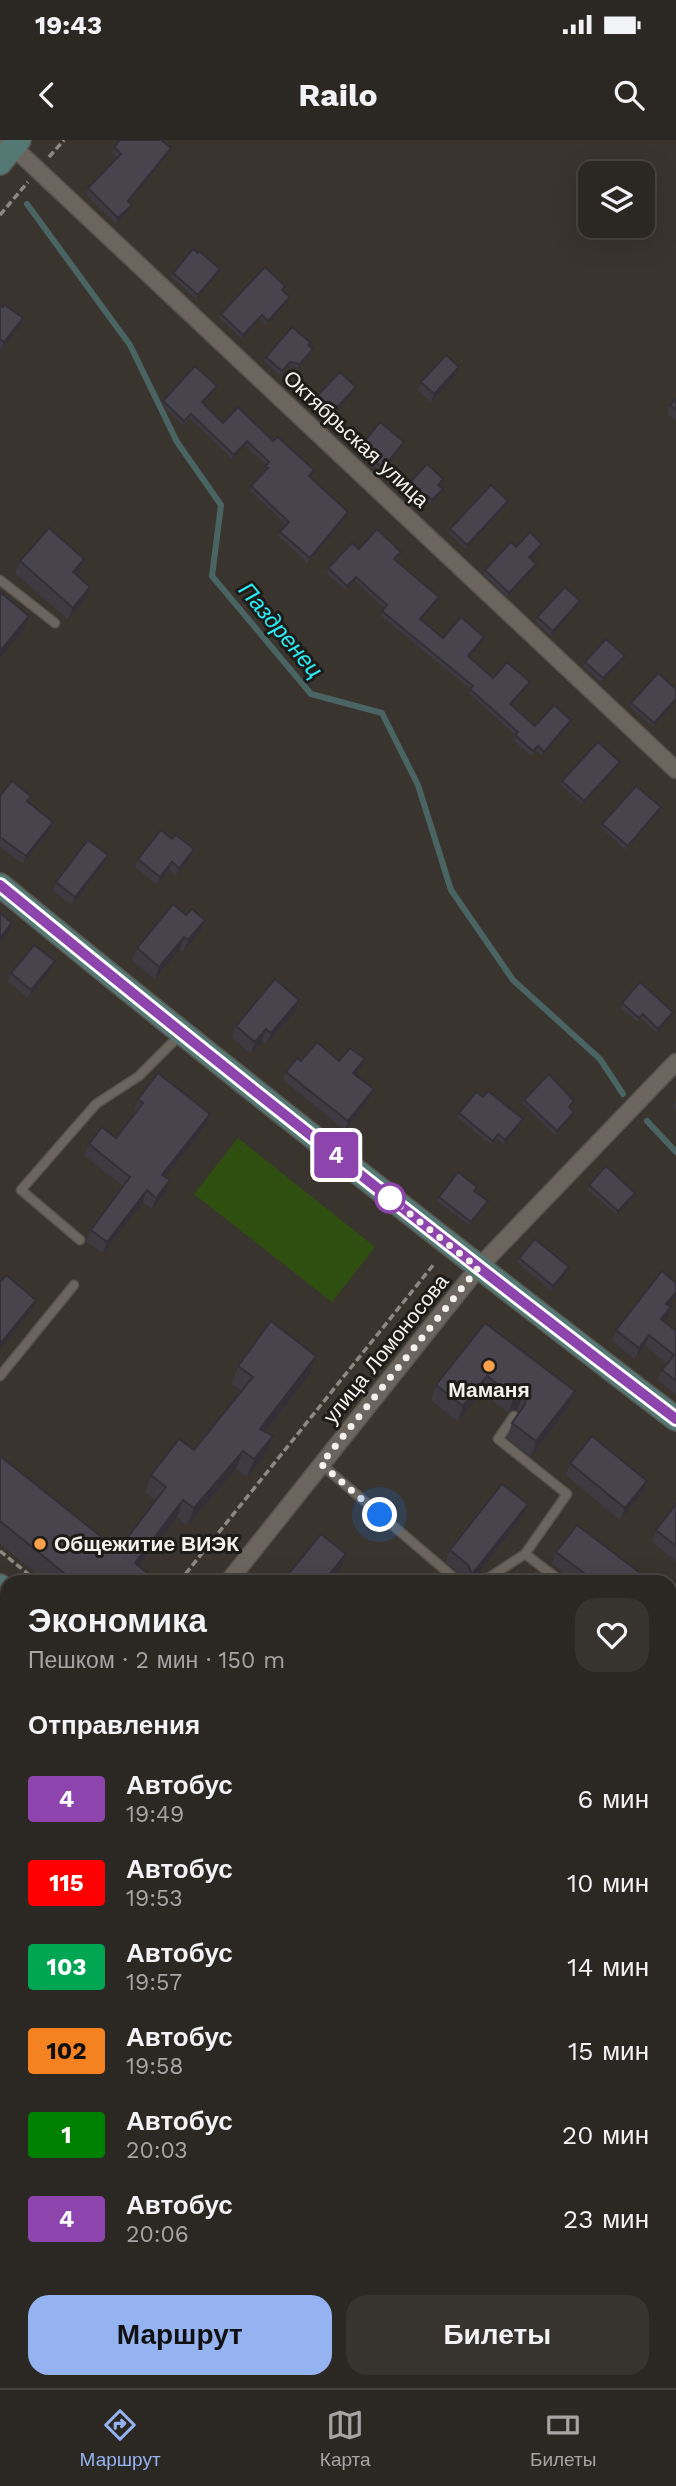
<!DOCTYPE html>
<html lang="ru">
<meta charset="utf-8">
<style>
:root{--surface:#2b2722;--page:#37332f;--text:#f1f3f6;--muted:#a6a5a5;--line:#474440;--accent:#95b2f1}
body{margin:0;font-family:"Work Sans",sans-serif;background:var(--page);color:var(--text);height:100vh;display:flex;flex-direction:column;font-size:26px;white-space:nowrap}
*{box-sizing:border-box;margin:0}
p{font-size:23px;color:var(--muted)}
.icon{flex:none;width:38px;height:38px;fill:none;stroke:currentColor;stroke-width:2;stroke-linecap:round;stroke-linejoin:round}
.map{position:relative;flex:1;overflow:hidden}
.side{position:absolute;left:0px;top:1435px;width:677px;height:814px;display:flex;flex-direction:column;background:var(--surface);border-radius:21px 21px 0 0;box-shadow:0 7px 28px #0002,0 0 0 2px var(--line)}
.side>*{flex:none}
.badge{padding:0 14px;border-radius:5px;font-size:24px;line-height:46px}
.controls{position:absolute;left:578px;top:21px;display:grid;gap:14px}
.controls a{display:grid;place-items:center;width:77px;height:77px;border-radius:14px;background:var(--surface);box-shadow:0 7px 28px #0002,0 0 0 2px var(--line);font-size:35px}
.you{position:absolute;width:35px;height:35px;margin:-18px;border:5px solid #fff;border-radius:50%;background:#1a73e8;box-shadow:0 0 0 10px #1a73e833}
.map>.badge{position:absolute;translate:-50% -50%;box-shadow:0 0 0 4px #fff}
h2{padding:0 28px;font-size:26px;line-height:63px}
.round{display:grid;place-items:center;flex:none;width:74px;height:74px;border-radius:21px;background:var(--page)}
.headline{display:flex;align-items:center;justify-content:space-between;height:119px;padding:0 28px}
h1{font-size:33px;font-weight:700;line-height:52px}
.primary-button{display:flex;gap:14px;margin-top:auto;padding:14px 28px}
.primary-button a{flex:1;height:80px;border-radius:21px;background:var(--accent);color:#111;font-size:28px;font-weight:700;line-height:80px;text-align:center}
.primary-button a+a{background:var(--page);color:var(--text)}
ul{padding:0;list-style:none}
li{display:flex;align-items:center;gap:21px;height:84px;padding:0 28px}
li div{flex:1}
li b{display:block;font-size:26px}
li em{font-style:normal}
li .badge{min-width:77px;font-weight:700;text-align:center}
.status{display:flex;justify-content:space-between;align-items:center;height:49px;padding:0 35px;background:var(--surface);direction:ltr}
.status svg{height:19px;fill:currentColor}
header{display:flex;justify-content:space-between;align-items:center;height:91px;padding:0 28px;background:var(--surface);font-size:32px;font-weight:700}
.tab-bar{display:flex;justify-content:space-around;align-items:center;height:98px;border-top:2px solid var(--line);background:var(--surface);font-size:19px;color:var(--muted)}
.tab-bar a{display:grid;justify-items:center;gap:4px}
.tab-bar .active{color:var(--accent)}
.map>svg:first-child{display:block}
.green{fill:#2f4f11}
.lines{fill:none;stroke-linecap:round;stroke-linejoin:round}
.stream{stroke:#4a6464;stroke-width:6}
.lane-casing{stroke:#57534d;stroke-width:11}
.street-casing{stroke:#57534d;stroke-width:19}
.secondary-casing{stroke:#57534d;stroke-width:26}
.path{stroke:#8c8882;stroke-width:3.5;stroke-dasharray:7 3.5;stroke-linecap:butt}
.lane{stroke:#6b655d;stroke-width:8}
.street{stroke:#6b655d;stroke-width:16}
.secondary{stroke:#547873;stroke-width:23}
.wall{fill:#3d3a42}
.shaded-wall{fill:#323036}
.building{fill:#47444d;stroke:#323036;stroke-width:2}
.line-casing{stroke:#fff;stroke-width:16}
.line{stroke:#8e44ad;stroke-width:10}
.walk{stroke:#f5f1ec;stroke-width:7;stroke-dasharray:0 12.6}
.stop-dot{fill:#fff;stroke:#8e44ad;stroke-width:3.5}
.poi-dot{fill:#f8a04b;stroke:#1e1c19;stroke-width:2.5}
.labels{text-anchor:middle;stroke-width:6;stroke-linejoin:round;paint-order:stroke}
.street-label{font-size:21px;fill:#f5f1ec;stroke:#1e1c19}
.poi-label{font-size:21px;font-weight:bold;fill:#f5f1ec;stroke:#1e1c19}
.water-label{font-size:23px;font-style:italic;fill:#2ceef9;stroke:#1e1c19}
</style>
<div class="status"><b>19:43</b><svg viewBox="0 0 49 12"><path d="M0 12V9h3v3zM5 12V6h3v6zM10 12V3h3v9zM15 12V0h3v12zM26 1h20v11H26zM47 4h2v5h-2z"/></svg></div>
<header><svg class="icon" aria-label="back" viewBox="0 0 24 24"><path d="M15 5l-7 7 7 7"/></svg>Railo<svg class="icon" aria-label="search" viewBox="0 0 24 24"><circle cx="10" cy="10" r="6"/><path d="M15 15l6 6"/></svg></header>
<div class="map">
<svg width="676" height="2248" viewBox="0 0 676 2248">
<rect width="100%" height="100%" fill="#39342d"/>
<!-- green -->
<path class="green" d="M238 998 375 1107 332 1162 194 1054Z"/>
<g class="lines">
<!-- stream -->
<g class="stream">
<path d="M27 64 130 205 177 302 221 365 212 436 311 554 382 573 418 645 451 750 513 840 600 919 623 954"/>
<path d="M647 981 676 1012"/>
</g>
<defs>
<g id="lane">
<path d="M0 440 55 483"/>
<path d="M80 1100 21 1050 96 964 139 936 181 894"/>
<path d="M0 1236 74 1145"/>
<path d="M514 1276 498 1299 567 1354 525 1414"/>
<path d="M321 1324 459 1442"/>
<path d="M482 1442 525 1414 562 1442"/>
<path d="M670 1483 676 1478"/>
</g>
<g id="street">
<path d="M7 1 676 630"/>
<path d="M228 1442 478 1128 676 922"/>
<path d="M0 1732 7 1723"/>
<path d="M0 1767 7 1773"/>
<path d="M670 1947 676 1941"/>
</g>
<g id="secondary">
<path d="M0 23 19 0"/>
<path d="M0 745C222 928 448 1104 676 1279"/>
<path d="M0 1446 7 1452"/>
<path d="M670 2003 676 2008"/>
<path d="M0 2136 7 2142"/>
<path d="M135 2242 143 2248"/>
<path d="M426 2248 431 2242"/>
</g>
</defs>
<!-- lane casing -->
<use href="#lane" class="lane-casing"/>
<!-- street casing -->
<use href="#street" class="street-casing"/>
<!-- secondary casing -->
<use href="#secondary" class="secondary-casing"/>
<!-- path -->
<g class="path">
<path d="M49 17 64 0"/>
<path d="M0 75 28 42"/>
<path d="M0 1411 38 1442"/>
<path d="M179 1442 434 1124"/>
<path d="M0 1473 7 1478"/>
<path d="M670 2031 676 2036"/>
<path d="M0 2174 7 2180"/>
<path d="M85 2242 93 2248"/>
<path d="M166 2242 174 2248"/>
<path d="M397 2248 402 2242"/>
<path d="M453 2248 458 2242"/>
</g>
<!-- lane -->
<use href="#lane" class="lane"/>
<!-- street -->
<use href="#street" class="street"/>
<!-- secondary -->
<use href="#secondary" class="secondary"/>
</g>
<!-- wall -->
<g class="wall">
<path d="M114 7 169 13 129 62 132 65 130 70 116 84 86 54 88 48 118 18 112 13Z"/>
<path d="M173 133H219L196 159 171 137Z"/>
<path d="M284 150 283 151 288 161 266 185 260 179 242 199 219 178 221 174Z"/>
<path d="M0 165 20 186 1 210 0 209Z"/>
<path d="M309 206 313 209 311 213 298 228 288 226 280 235 264 221 266 217Z"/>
<path d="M456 235 431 263 418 250 421 242Z"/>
<path d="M217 246 215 250 203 264 223 283 273 301 314 330 310 337 348 372 347 376 308 423 278 396 280 392 286 385 250 350 251 346 265 331 264 330 266 325 245 305 232 319 190 278 183 285 162 265 163 261Z"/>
<path d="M355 251 328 280 311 265 312 261Z"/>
<path d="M676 259V281L667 273 670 265Z"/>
<path d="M403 306 382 333 357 312 359 308Z"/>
<path d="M443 339 439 346 443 349 441 353 431 364 426 359 418 368 402 353 404 349Z"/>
<path d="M507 365 466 409 449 393 450 389Z"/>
<path d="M542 404 540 408 530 419 536 424 535 428 507 457 483 434 485 430 516 407Z"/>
<path d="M359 409 401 412 399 416 396 420 439 457 437 461 421 480 443 498 483 501 469 517 493 538 530 542 528 546 512 565 535 586 570 584 542 616 536 610 531 616 513 600 515 595 469 553 470 549 380 475 384 468 355 441 346 450 326 433 328 428Z"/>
<path d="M20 421 80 431 77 435 86 459 68 479 15 433Z"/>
<path d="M580 461 579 465 551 496 535 481 537 477Z"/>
<path d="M623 520 602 543 583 526 585 522Z"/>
<path d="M676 549V561L653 587 630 567 631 563Z"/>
<path d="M620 622 618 626 583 665 561 645 562 641Z"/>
<path d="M0 656H31L29 663 53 682 50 690 23 724 0 707Z"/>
<path d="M661 667 659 671 626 710 601 688 602 684Z"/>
<path d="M172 699 194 709 191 717 176 736 169 730 157 745 135 727 138 719Z"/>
<path d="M108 715 105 723 72 765 53 751 56 742Z"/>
<path d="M186 775 205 780 200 792 183 812 180 809 155 839 132 820 137 808Z"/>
<path d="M55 821 52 829 28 858 8 842 11 833Z"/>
<path d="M622 863 672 876 657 893 641 878 638 882 620 868Z"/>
<path d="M295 872 266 904 262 901 251 914 231 897 236 886Z"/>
<path d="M301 921H339L362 927 356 935 371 957 345 990 283 940 286 932Z"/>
<path d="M483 957 523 979 521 984 504 1004 497 998 491 1005 457 977 459 973Z"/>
<path d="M138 959 206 985 165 1037 166 1052 152 1069 143 1062 103 1114 86 1101 91 1090 123 1046 84 1015 89 1004 116 998 136 972 134 971Z"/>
<path d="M524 960 573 965 570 968 574 972 573 976 555 995 523 964Z"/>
<path d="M676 960V970L672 967Z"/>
<path d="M589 1045 634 1057 617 1075 587 1049Z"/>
<path d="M475 1051 486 1065 470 1086 437 1061 439 1057Z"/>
<path d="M519 1118 569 1127 568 1131 551 1151 517 1122Z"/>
<path d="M676 1143V1157L669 1166 667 1178 664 1181 676 1191V1255L658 1240 662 1230 667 1224 645 1205 635 1219 612 1201 616 1190Z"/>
<path d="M485 1183 575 1251 569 1266 531 1317 507 1298 512 1283 519 1273 517 1270H512L508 1273 481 1251 458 1282 431 1260 436 1245Z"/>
<path d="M316 1216 310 1234 265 1292 273 1296 266 1314 247 1337 236 1329 187 1386 177 1377 139 1427 147 1442H47L0 1404V1316L118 1410 156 1361 145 1353 151 1335 194 1310 242 1251 232 1244 238 1226Z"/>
<path d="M570 1323 647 1341 642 1353 620 1380 566 1335Z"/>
<path d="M676 1364V1421L652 1402 656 1390Z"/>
<path d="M523 1376 471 1442H466L463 1437 446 1422 450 1410Z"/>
<path d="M556 1412 647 1442H576L552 1424Z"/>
<path d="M0 1638 7 1643V1677L5 1678 0 1674Z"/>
<path d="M0 1795 7 1801V1844L0 1838Z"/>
<path d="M676 1797V1855L670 1850V1804Z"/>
<path d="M676 1960V1972L673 1969Z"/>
<path d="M670 2042 676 2046V2117L675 2119 670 2115Z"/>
<path d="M22 2242H71L74 2244 73 2248H29Z"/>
<path d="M463 2242H505L501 2248H463L461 2247Z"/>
</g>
<!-- shaded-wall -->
<g class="shaded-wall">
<path d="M171 8 169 13 126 66 128 61Z"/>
<path d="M132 65 130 70 116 84 118 78Z"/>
<path d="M220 129 219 133 196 159 198 155Z"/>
<path d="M290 157 288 161 266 185 268 181Z"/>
<path d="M262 175 260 179 242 199 243 195Z"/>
<path d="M23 178 20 186 1 210 4 202Z"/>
<path d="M313 209 311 213 298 228 300 224Z"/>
<path d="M459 227 456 235 431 263 434 254Z"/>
<path d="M217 246 215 250 200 267 202 262Z"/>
<path d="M356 247 355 251 328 280 329 276Z"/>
<path d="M247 301 245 305 232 319 234 315Z"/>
<path d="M404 302 403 306 382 333 383 328Z"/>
<path d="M443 349 441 353 431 364 432 360Z"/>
<path d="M508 361 507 365 466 409 467 405Z"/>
<path d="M348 372 347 376 308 423 310 418Z"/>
<path d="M542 404 540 408 528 422 529 417Z"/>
<path d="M84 419 80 431 69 444 73 432Z"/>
<path d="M536 424 535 428 507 457 509 453Z"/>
<path d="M356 437 355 441 346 450 347 446Z"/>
<path d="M90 447 86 459 68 479 73 468Z"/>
<path d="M439 457 437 461 418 483 420 479Z"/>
<path d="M580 461 579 465 551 496 553 491Z"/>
<path d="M29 476 25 488 0 518V511Z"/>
<path d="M484 497 483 501 467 520 468 516Z"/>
<path d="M625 516 623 520 602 543 603 538Z"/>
<path d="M530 542 528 546 509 568 510 564Z"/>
<path d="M676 559V561L653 587 654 583Z"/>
<path d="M571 580 570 584 542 616 544 612Z"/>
<path d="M620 622 618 626 583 665 584 661Z"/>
<path d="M661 667 659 671 626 710 628 706Z"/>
<path d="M53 682 50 690 23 724 26 716Z"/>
<path d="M194 709 191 717 176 736 179 728Z"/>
<path d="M108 715 105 723 72 765 75 757Z"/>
<path d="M172 722 169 730 157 745 160 737Z"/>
<path d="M205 780 200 792 183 812 188 800Z"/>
<path d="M12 783 9 792 0 803V798Z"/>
<path d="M184 797 180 809 155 839 159 827Z"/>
<path d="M55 821 52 829 28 858 31 850Z"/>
<path d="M299 860 295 872 266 904 271 893Z"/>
<path d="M673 872 672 876 657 893 658 889Z"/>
<path d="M266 889 262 901 251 914 255 902Z"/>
<path d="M365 919 362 927 351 941 353 933Z"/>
<path d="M374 949 371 957 345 990 348 981Z"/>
<path d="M574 972 573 976 555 995 557 991Z"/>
<path d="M210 974 206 985 158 1046 162 1035Z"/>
<path d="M523 979 521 984 504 1004 505 1000Z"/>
<path d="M170 1040 166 1052 152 1069 156 1058Z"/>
<path d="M147 1050 143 1062 103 1114 107 1102Z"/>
<path d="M635 1053 634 1057 617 1075 618 1071Z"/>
<path d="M488 1061 486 1065 470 1086 471 1082Z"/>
<path d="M569 1127 568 1131 551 1151 553 1146Z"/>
<path d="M676 1152V1157L663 1174 666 1164Z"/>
<path d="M36 1160 33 1168 0 1209V1204Z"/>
<path d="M671 1167 667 1178 658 1190 661 1179Z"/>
<path d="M649 1195 645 1205 635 1219 639 1208Z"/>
<path d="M316 1216 310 1234 254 1306 260 1289Z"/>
<path d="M487 1236 481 1251 458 1282 463 1266Z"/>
<path d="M575 1251 569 1266 531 1317 536 1301Z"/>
<path d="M517 1255H523L517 1270H512L508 1273 514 1257Z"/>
<path d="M273 1296 266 1314 247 1337 254 1319Z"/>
<path d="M243 1311 236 1329 187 1386 194 1368Z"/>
<path d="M647 1341 642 1353 620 1380 625 1368Z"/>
<path d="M183 1360 177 1377 128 1441 135 1423Z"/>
<path d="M528 1364 523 1376 471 1442H469L472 1434Z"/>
<path d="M346 1414 342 1426 329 1442H323Z"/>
<path d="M7 2084V2088L0 2097 1 2092Z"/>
<path d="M228 2242H232L227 2248H223Z"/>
<path d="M501 2242H505L501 2248H496Z"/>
</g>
<!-- building -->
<g class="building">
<path d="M120 0H161L171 8 128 61 132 65 118 78 88 48 121 14 114 7Z"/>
<path d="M193 109 198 113 199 111 220 129 198 155 173 133Z"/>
<path d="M265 127 285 146 282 150 290 157 268 181 262 175 243 195 221 174Z"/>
<path d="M0 165 3 167 5 165 23 178 4 202 0 199Z"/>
<path d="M292 187 311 203 308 205 313 209 300 224 290 222 282 231 266 217Z"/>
<path d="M446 215 459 227 434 254 421 242Z"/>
<path d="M195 226 217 246 202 262 223 283 238 267 273 301 278 297 314 330 309 336 348 372 310 418 280 392 289 382 251 346 268 328 265 326 269 322 247 301 234 315 191 274 184 281 163 261Z"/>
<path d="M340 232 356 247 329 276 312 261Z"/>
<path d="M676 259V270L670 265Z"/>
<path d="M380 282 404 302 383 328 359 308Z"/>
<path d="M427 324 443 339 438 345 443 349 432 360 427 355 419 364 404 349Z"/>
<path d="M491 345 508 361 467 405 450 389Z"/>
<path d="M49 388 84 419 73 432 90 447 73 468 20 421Z"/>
<path d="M377 389 401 412 394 419 439 457 420 479 443 498 461 477 484 497 468 516 493 538 507 522 530 542 510 564 535 586 554 565 571 580 544 612 538 606 533 611 515 595 518 592 470 549 473 546 382 471 387 465 356 437 347 446 328 428 352 403 359 409Z"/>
<path d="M530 392 542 404 529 417 536 424 509 453 485 430 511 402 516 407Z"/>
<path d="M565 447 580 461 553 491 537 477Z"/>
<path d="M0 452 29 476 0 511Z"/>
<path d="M606 499 625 516 603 538 585 522Z"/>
<path d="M658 533 676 549V559L654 583 631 563Z"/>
<path d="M598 602 620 622 584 661 562 641Z"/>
<path d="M12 641 31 656 27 661 53 682 26 716 0 697V656Z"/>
<path d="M636 646 661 667 628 706 602 684Z"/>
<path d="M161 690 172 699 176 695 194 709 179 728 172 722 160 737 138 719Z"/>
<path d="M88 700 108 715 75 757 56 742Z"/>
<path d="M173 764 186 775 192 769 205 780 188 800 184 797 159 827 137 808Z"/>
<path d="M0 773 12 783 0 798Z"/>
<path d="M34 805 55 821 31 850 11 833Z"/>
<path d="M275 839 299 860 271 893 266 889 255 902 236 886Z"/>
<path d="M640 842 673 872 658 889 643 874 639 878 622 863Z"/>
<path d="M317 902 339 921 350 908 365 919 353 933 374 949 348 981 286 932 297 918 301 921Z"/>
<path d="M158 933 210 974 162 1035 170 1040 156 1058 147 1050 107 1102 91 1090 130 1037 89 1004 102 987 116 998 143 963 138 959Z"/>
<path d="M549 934 574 961 569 967 574 972 557 991 524 960Z"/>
<path d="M488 951 523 979 505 1000 498 994 493 1001 459 973 476 952 483 957Z"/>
<path d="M606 1026 635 1053 618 1071 589 1045Z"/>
<path d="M458 1032 477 1047 474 1051 488 1061 471 1082 439 1057Z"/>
<path d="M535 1099 569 1127 553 1146 519 1118Z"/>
<path d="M662 1131 676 1143V1152L666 1164 671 1167 661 1179 676 1191V1241L662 1230 674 1215 649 1195 639 1208 616 1190Z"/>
<path d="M6 1135 36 1160 0 1204V1142Z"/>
<path d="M271 1181 316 1216 260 1289 273 1296 254 1319 243 1311 194 1368 183 1360 135 1423 150 1435 144 1442H75L0 1381V1316L118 1410 166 1347 151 1335 179 1299 194 1310 253 1237 238 1226Z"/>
<path d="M485 1183 575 1251 536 1301 512 1283 525 1264 526 1259 523 1255H517L514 1257 487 1236 463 1266 436 1245Z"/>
<path d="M592 1296 647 1341 625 1368 570 1323Z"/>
<path d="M502 1344 528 1364 472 1434 468 1425 450 1410Z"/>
<path d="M676 1364V1406L656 1390Z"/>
<path d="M577 1385 648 1439 645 1442H596L556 1412Z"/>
<path d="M321 1394 346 1414 323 1442H282Z"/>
<path d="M0 1492 7 1497V1521L0 1530Z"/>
<path d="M0 1638 7 1643V1674L0 1669Z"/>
<path d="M0 1795 7 1801V1833L0 1828Z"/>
<path d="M676 1797V1839L670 1834V1804Z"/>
<path d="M7 2042V2084L1 2092 0 2051Z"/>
<path d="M670 2042 676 2046V2109L670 2105Z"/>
<path d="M35 2242H71L74 2244 71 2248H42Z"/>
<path d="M193 2242H228L223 2248H192L190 2246Z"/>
<path d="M307 2242H331L340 2248H302Z"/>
<path d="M473 2242H501L496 2248H468Z"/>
</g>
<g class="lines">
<defs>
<path id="line" d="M0 745C222 927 447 1105 676 1279"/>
</defs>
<!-- line casing -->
<use href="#line" class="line-casing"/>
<!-- line -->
<use href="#line" class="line"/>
<!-- walk -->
<path class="walk" d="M380 1375 321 1324 478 1128 390 1058"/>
</g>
<!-- markers -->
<circle class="stop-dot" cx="390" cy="1058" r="14"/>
<g class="poi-dot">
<circle cx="489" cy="1226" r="7"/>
<circle cx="40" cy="1404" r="7"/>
</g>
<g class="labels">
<!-- street labels -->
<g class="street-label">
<text transform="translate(356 299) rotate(43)" y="7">Октябрьская улица</text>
<text transform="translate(386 1209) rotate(-51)" y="7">улица Ломоносова</text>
</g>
<!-- poi labels -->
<g class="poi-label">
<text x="489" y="1257">Маманя</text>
<text x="54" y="1411" text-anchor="start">Общежитие ВИЭК</text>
</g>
<!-- water labels -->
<g class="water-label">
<text transform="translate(281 490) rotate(50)" y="8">Паздренец</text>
</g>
</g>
</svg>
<div class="controls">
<a><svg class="icon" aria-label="layers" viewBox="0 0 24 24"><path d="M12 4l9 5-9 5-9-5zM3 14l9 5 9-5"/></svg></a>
</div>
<div class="you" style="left:380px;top:1375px"></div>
<b class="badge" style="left:336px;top:1015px;background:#8e44ad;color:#fff">4</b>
<section class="side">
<div class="headline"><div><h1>Экономика</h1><p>Пешком · 2 мин · 150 m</p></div><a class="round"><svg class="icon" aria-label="heart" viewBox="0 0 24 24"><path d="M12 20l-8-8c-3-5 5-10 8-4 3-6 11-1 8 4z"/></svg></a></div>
<h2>Отправления</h2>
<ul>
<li><span class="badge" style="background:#8e44ad;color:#fff">4</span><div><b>Автобус</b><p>19:49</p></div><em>6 мин</em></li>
<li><span class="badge" style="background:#f00;color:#fff">115</span><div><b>Автобус</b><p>19:53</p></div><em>10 мин</em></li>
<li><span class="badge" style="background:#00a651;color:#fff">103</span><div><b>Автобус</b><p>19:57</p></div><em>14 мин</em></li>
<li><span class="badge" style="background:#f58220;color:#111">102</span><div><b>Автобус</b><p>19:58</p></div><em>15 мин</em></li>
<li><span class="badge" style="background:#008000;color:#fff">1</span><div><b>Автобус</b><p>20:03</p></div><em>20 мин</em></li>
<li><span class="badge" style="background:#8e44ad;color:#fff">4</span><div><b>Автобус</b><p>20:06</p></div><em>23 мин</em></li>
</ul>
<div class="primary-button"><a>Маршрут</a><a>Билеты</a></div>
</section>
</div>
<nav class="tab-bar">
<a class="active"><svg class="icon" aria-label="directions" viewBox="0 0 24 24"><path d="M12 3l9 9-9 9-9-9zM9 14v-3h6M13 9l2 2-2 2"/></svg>Маршрут</a>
<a><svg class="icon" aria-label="map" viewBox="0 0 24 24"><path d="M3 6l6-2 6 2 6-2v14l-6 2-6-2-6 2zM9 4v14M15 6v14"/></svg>Карта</a>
<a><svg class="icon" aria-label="tickets" viewBox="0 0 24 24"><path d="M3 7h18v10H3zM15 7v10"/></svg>Билеты</a>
</nav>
